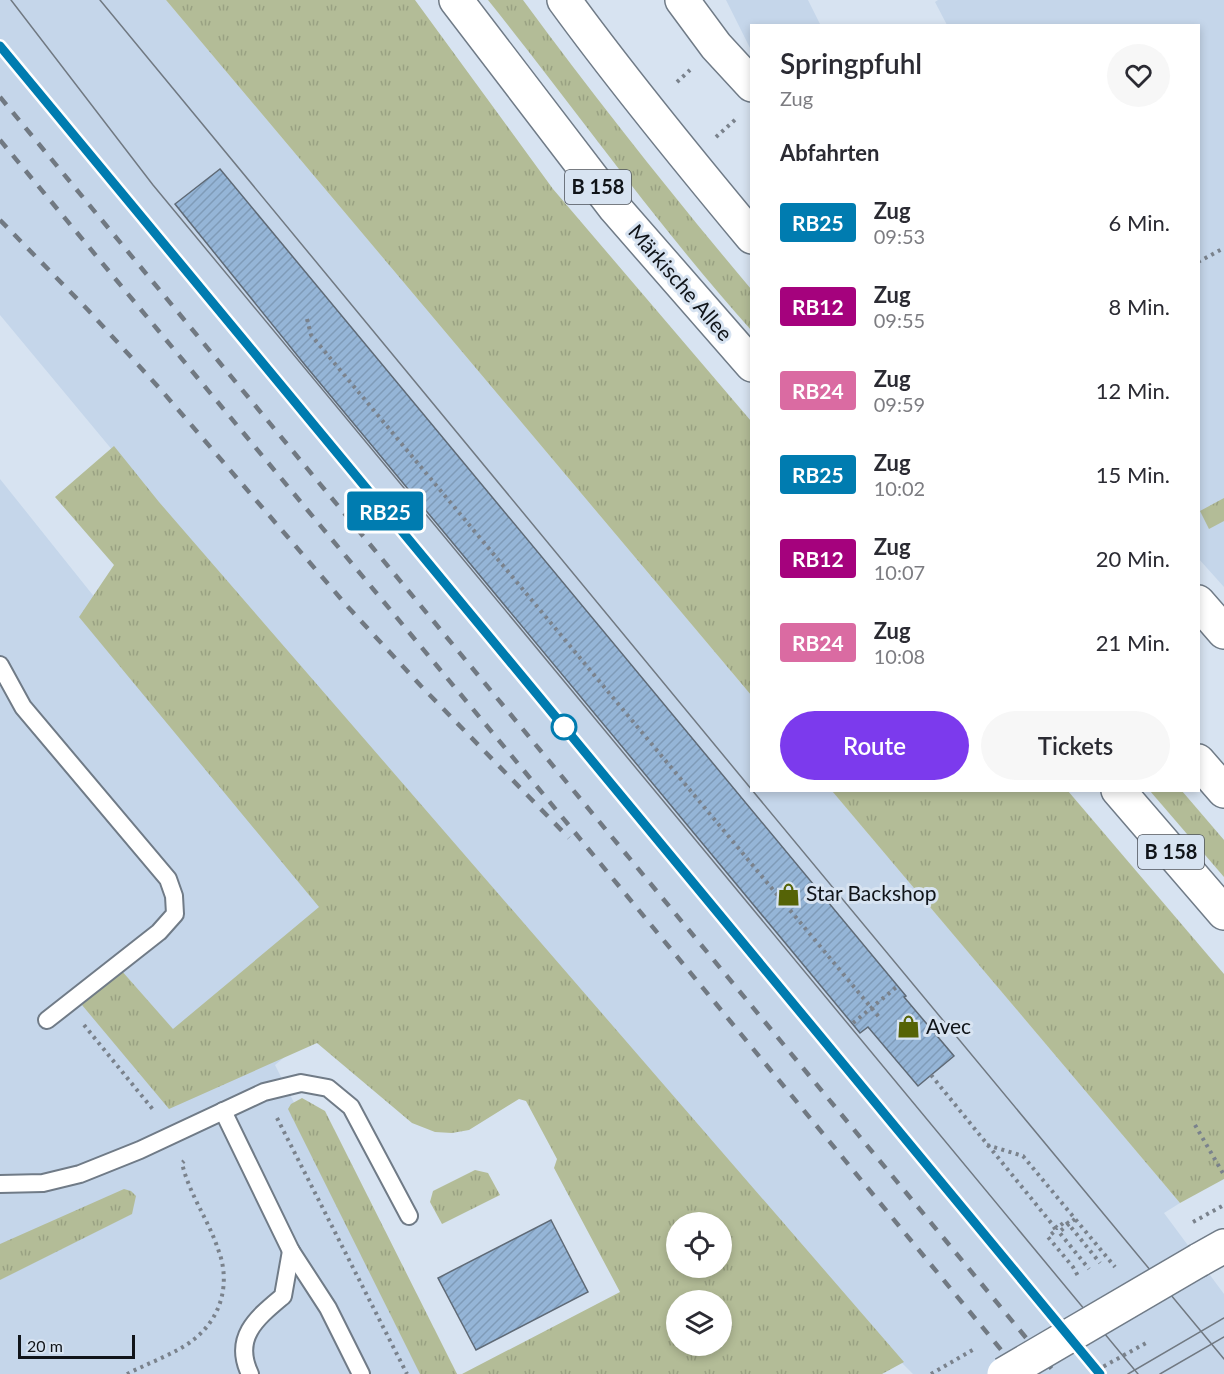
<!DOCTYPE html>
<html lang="de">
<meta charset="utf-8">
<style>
:root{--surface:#fff;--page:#f7f7f7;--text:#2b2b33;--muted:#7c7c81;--accent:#7c3aed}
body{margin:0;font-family:Lato,sans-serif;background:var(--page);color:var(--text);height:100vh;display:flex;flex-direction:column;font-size:22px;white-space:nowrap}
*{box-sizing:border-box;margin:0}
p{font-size:20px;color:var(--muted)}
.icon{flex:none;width:33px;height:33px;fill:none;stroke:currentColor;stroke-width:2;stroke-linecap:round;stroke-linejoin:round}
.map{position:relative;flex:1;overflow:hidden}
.details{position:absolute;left:750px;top:24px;width:450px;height:768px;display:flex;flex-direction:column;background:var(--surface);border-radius:0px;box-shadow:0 3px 9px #0003}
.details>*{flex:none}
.badge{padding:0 12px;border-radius:4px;font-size:21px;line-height:39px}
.fabs{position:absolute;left:666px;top:1212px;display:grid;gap:12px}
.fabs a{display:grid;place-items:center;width:66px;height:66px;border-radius:50%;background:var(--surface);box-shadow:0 3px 9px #0003;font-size:30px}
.scale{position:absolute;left:18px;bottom:15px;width:117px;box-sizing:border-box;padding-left:6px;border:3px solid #101419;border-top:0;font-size:16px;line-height:21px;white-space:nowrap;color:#101419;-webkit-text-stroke:4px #d7e3f1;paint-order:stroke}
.map>.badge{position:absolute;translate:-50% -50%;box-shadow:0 0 0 3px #fff}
h2{padding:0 30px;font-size:22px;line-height:54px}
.round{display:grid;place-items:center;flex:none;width:63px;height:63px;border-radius:32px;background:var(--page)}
.headline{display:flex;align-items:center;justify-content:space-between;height:102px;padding:0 30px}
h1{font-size:28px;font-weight:600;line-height:45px}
.cta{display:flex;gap:12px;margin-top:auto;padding:12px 30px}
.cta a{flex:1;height:69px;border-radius:36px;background:var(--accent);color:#fff;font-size:24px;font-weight:600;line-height:69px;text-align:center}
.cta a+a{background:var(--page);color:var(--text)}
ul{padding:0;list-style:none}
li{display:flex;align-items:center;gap:18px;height:84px;padding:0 30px}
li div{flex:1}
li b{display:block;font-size:22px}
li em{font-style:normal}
li .badge{min-width:66px;font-weight:700;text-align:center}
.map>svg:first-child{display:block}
.built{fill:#c5d6ea}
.grass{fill:url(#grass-tufts);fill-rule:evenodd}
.building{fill:url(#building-hatch);stroke:#5f6a76;stroke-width:1.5}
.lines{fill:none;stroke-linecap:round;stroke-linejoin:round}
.lane-casing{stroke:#707b87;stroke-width:20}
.street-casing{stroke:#707b87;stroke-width:36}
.secondary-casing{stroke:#707b87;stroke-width:36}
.primary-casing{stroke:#707b87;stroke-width:36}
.path{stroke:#7a828c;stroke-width:4;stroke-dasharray:3 4.5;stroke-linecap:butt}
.lane{stroke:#fff;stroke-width:16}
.street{stroke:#fff;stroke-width:33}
.secondary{stroke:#fff;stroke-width:33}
.primary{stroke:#fff;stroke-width:33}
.tram{stroke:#717982;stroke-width:1.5}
.rail{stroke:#717982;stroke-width:4.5;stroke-dasharray:10 10;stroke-linecap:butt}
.secondary-bridge-casing{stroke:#707b87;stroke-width:36;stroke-linecap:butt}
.path-bridge{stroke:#7a828c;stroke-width:4;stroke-dasharray:3 4.5;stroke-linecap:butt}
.secondary-bridge{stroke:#fff;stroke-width:33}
.line-casing{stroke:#fff;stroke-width:14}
.line{stroke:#007cb0;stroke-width:9}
.stop-dot{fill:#fff;stroke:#007cb0;stroke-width:3}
.labels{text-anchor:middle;stroke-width:6;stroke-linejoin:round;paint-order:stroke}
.shield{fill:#d7e3f1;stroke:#4c525a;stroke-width:1.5}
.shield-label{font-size:20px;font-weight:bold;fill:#101419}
.street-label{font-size:21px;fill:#101419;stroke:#d7e3f1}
.poi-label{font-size:21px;fill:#101419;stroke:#d7e3f1;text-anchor:start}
</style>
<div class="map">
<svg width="1224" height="1374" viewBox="0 0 1224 1374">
<defs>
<pattern id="grass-tufts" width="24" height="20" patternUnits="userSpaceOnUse" patternTransform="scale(1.5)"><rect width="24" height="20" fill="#b3bc97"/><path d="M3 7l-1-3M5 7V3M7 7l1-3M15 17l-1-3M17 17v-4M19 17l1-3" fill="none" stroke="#99a182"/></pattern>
<pattern id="building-hatch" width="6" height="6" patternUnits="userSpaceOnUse" patternTransform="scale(1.5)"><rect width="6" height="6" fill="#95b5d7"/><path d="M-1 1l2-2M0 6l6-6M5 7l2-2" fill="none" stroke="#7f9bb8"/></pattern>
</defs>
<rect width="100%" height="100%" fill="#d7e3f1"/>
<!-- built -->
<g class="built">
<path d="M0 0H166L751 695 752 790 832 791 1180 1203 1164 1213 1224 1294V1374H913L903 1364 158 505 0 315Z"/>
<path d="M726 0H808L820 24 817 26H752L751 50Z"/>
<path d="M938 0H1224V587L1198 558V26L947 25 935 2Z"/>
<path d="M0 479 391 968 275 1065 431 1374H0Z"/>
</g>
<!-- grass -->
<g class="grass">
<path d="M166 0H415L553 189 751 421V695Z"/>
<path d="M488 0H523C596 99 672 195 751 289V330C657 225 576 110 488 0Z"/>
<path d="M114 446 159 502 904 1362 882 1374H462L620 1292 554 1168 557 1159 526 1101 519 1099 469 1130 452 1133 435 1132 412 1123 317 1043 169 1109 82 1005 121 970 173 1029 319 907 79 617 114 565 55 497ZM676 1222H722V1268H676ZM676 1300H722V1346H676Z"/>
<path d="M1224 498V521L1209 529 1200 511Z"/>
<path d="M832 791H1068L1224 974V1179L1180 1203Z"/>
<path d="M1150 791H1182L1224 840V877Z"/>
<path d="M302 1098 325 1111 457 1374H420L288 1109 291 1104Z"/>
<path d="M475 1170 488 1173 500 1195 442 1224 430 1202 433 1191Z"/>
<path d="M124 1189 131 1191 136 1196 132 1214 0 1280V1244Z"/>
</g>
<!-- building -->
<g class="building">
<path d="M220 169 906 996 904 997 954 1056 918 1086 868 1027 860 1033 305 365 175 204Z"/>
<path d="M551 1220 588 1292 476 1350 438 1278Z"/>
</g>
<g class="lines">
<defs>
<g id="lane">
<path d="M0 665 23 707 168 879 174 896 175 914 159 932 47 1020"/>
<path d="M223 1111 291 1251 328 1308 361 1374"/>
<path d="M0 1184 43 1183 80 1174 140 1150 264 1092 301 1083 328 1088 351 1107 409 1216"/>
<path d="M250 1374C232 1337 258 1317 283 1296L291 1251"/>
</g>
<g id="street">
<path d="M682 0 716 46 752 85"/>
<path d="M1198 602 1224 632"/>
</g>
<path id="secondary" d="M1199 1260 1224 1246"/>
<g id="primary">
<path d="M456 0 615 208 752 365"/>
<path d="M564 0C623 81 687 159 752 237"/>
<path d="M1198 761 1224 791"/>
<path d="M1118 790 1224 913"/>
</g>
</defs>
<!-- lane casing -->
<use href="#lane" class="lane-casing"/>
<!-- street casing -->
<use href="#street" class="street-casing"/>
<!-- secondary casing -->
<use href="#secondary" class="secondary-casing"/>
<!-- primary casing -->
<use href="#primary" class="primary-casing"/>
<!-- path -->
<g class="path">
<path d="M677 82 690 70"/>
<path d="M716 137 737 118"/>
<path d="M1198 262 1224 248"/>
<path d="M307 319 311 335 879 1017"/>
<path d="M853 1023 899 985"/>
<path d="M84 1025 155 1112"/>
<path d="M931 1075 1052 1224 1056 1230 1048 1237 1073 1267 1078 1276"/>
<path d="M277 1118 407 1374"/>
<path d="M1195 1125 1224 1175"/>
<path d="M987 1145 1023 1156 1115 1267"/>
<path d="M1075 1219 1059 1232 1089 1269"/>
<path d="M1055 1226 1057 1228 1066 1221 1100 1263"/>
<path d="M1097 1370 1146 1343"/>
<path d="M127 1374C146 1364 177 1353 193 1340 222 1318 231 1282 218 1249 208 1219 189 1194 182 1163L184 1161"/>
</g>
<!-- lane -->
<use href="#lane" class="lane"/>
<!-- street -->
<use href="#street" class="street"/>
<!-- secondary -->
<use href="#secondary" class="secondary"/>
<!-- primary -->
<use href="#primary" class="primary"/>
<!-- tram -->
<g class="tram">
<path d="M11 0 153 185 1138 1374"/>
<path d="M100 0 752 790"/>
<path d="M752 790 1224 1359"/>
<path d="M1128 1374 1224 1318"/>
<path d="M1160 1374 1224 1337"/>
</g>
<!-- rail -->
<g class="rail">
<path d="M0 46 1100 1374"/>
<path d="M0 97 1056 1374"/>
<path d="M0 140 506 749 1021 1374"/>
<path d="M0 220 88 310 162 391 348 607 421 686 569 838"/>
</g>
<defs>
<path id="secondary-bridge" d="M1004 1374 1199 1260"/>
</defs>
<!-- secondary-bridge casing -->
<use href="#secondary-bridge" class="secondary-bridge-casing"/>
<!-- path-bridge -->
<g class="path-bridge">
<path d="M1193 1222 1224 1205"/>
<path d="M931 1374 976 1348"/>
<path d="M1093 1374 1097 1370"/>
</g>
<!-- secondary-bridge -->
<use href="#secondary-bridge" class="secondary-bridge"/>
</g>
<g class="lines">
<defs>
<path id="line" d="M0 46 1100 1374"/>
</defs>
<!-- line casing -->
<use href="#line" class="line-casing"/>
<!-- line -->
<use href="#line" class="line"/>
</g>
<!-- icons -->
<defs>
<symbol id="shop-bare" viewBox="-9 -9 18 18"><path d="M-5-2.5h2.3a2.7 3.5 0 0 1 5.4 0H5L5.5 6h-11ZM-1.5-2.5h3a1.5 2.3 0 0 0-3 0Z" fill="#556306" stroke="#d7e3f1" stroke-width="2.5" paint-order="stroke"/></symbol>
</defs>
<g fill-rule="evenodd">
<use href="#shop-bare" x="772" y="878" width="33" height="33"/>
<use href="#shop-bare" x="892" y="1010" width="33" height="33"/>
</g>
<!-- markers -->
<circle class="stop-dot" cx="564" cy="727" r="12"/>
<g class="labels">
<!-- shield labels -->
<g class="shield">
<rect x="565" y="170" width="66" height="34" rx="4.5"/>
<rect x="1138" y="835" width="66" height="34" rx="4.5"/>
</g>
<g class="shield-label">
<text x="598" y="194">B 158</text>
<text x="1171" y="859">B 158</text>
</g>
<!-- street labels -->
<g class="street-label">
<text transform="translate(680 283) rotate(49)" y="7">Märkische Allee</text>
</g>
<!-- poi labels -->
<g class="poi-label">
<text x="806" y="901">Star Backshop</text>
<text x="926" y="1034">Avec</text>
</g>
</g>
</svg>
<div class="fabs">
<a><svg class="icon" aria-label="locate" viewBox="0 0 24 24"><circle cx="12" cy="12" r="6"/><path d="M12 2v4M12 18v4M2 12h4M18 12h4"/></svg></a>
<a><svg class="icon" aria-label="layers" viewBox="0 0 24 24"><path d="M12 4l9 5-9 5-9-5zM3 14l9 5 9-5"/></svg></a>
</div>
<div class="scale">20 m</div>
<b class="badge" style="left:385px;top:511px;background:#007cb0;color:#fff">RB25</b>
<section class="details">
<div class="headline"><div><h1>Springpfuhl</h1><p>Zug</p></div><a class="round"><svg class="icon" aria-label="heart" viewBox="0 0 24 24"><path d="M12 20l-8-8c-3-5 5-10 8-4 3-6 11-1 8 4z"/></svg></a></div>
<h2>Abfahrten</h2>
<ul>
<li><span class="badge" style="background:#007cb0;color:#fff">RB25</span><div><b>Zug</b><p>09:53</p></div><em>6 Min.</em></li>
<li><span class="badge" style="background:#a5027d;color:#fff">RB12</span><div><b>Zug</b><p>09:55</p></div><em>8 Min.</em></li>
<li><span class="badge" style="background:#da6ba2;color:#fff">RB24</span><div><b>Zug</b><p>09:59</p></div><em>12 Min.</em></li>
<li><span class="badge" style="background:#007cb0;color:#fff">RB25</span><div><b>Zug</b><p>10:02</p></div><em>15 Min.</em></li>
<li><span class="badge" style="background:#a5027d;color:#fff">RB12</span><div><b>Zug</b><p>10:07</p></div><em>20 Min.</em></li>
<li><span class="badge" style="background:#da6ba2;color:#fff">RB24</span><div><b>Zug</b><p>10:08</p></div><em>21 Min.</em></li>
</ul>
<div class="cta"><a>Route</a><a>Tickets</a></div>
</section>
</div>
